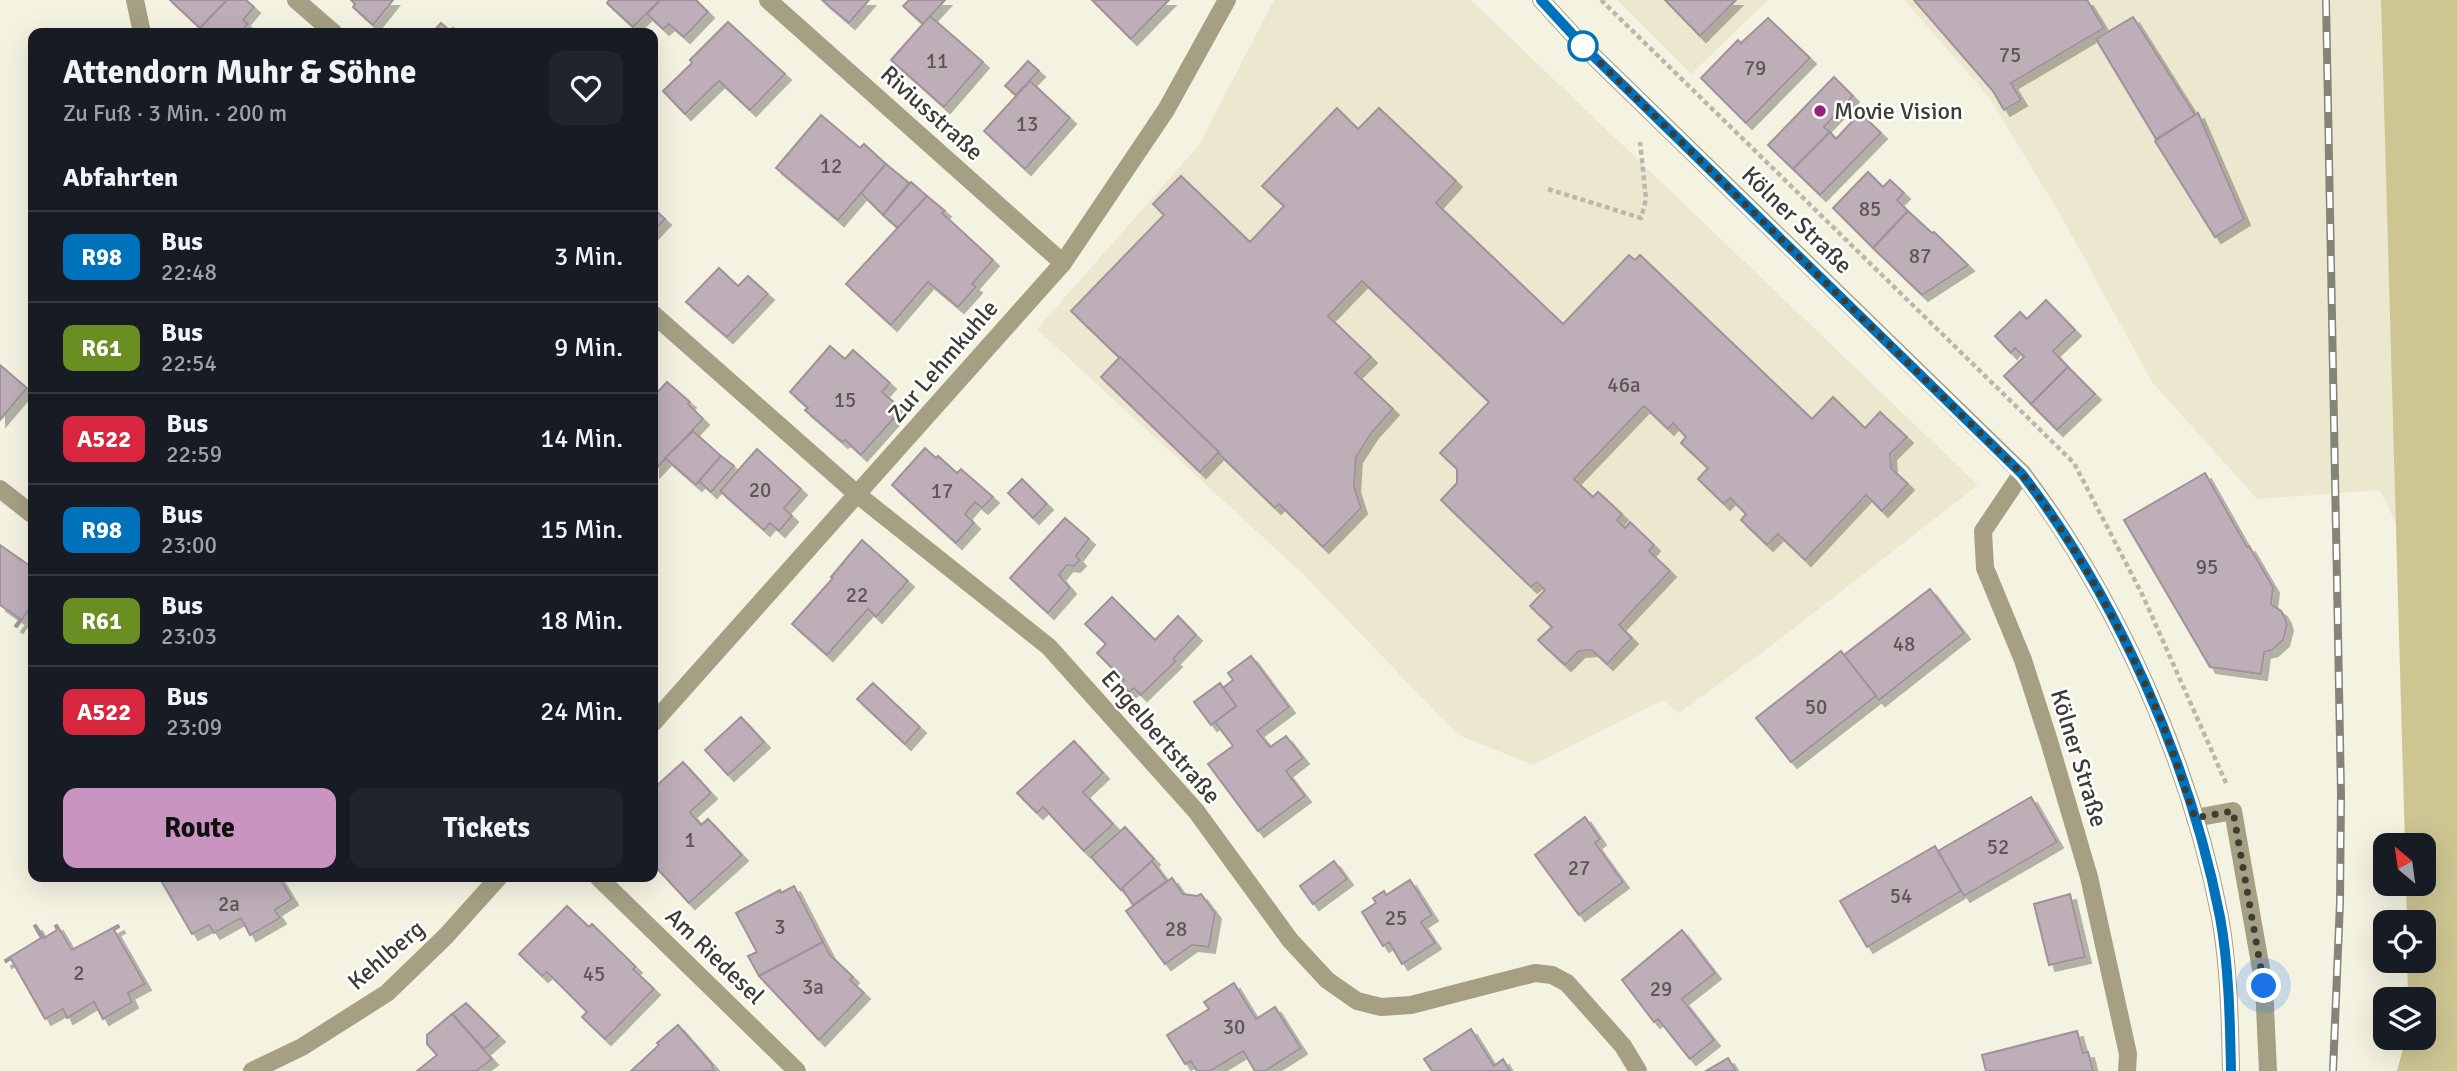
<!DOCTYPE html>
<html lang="de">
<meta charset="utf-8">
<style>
:root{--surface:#171b24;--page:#20242c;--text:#f1f3f6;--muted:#9ea1a6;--line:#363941;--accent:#c994bf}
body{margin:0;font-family:Signika,sans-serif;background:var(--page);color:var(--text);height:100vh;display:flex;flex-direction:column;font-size:26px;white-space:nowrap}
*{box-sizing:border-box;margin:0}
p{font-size:23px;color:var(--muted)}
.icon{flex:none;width:38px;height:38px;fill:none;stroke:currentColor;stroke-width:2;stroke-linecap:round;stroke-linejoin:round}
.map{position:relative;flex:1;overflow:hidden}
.details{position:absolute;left:28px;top:28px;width:630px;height:854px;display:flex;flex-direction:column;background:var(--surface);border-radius:14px;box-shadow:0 7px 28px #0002}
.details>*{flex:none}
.badge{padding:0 14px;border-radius:10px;font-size:24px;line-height:46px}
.needle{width:46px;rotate:331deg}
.fabs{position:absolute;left:2373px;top:833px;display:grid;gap:14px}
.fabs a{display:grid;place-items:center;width:63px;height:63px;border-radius:14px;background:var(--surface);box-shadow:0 7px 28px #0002;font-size:35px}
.you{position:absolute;width:35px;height:35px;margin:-18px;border:5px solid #fff;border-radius:50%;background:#1a73e8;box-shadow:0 0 0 10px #1a73e833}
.map>.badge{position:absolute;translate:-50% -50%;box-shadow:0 0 0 4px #fff}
h2{padding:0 35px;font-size:26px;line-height:63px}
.round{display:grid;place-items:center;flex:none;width:74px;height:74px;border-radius:14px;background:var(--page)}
.headline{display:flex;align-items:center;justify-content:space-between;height:119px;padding:0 35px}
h1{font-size:33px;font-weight:800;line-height:52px}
.action{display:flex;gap:14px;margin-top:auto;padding:14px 35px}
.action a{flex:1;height:80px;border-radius:14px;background:var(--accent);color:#111;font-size:28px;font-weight:800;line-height:80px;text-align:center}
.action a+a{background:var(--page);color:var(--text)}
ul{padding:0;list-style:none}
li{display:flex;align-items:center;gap:21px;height:91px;padding:0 35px;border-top:2px solid var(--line)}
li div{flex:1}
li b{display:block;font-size:26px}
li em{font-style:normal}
li .badge{min-width:77px;font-weight:700;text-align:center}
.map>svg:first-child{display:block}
.built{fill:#ece8d0}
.green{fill:#cdc592}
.building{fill:#bdaeb8;stroke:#a0929b;stroke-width:2;filter:url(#shadow)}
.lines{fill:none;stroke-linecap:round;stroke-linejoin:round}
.path{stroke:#bab8ab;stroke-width:4.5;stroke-dasharray:5 3.5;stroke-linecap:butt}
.service{stroke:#a5a083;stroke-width:18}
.minor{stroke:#a5a083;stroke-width:18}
.tertiary{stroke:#a5a083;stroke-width:18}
.rail-casing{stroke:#858479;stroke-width:8}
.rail{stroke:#fff;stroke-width:5;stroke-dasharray:16;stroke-linecap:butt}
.line-casing{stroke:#fff;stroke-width:16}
.line{stroke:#0072bc;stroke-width:10}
.walk{stroke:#3d3c35;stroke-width:7;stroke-dasharray:0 12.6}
.stop-dot{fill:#fff;stroke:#0072bc;stroke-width:3.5}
.poi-dot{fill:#98217c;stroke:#fff;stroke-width:2.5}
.labels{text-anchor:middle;stroke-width:5;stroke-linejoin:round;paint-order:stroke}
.number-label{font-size:21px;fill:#5d5856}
.poi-label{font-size:24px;fill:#3d3c35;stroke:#fff;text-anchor:start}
.street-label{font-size:24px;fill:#3d3c35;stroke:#fff}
</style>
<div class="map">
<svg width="2457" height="1071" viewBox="0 0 2457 1071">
<defs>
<filter id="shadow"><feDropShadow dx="6" dy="6" stdDeviation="0" flood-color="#0004"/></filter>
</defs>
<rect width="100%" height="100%" fill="#f4f2e1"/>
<!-- built -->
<g class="built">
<path d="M1274 0H1471L1978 485 1771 646 1679 713 1663 700 1533 765 1458 735 1304 575 1037 329 1199 145Z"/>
<path d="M1617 0H1768L1691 74Z"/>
<path d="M1904 0H2381L2397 526 2380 490 2257 499 2152 382 2061 216 1989 97Z"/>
</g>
<!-- green -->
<path class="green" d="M2381 0H2457V1071H2397L2406 1038H2424V999H2408L2407 961H2424V922H2407L2406 884H2424V845H2405Z"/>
<!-- building -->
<g class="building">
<path d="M170 0H227L200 28Z"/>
<path d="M227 0H246L254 7 243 20 248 24 239 33H205L200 28Z"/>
<path d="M351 0H393L373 25 353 7 355 4Z"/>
<path d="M609 0H660L633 27 607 3Z"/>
<path d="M660 0H696L708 12 684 37 669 24 663 29 647 14Z"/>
<path d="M822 0H869L849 23Z"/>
<path d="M909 0H945L923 24 903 6Z"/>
<path d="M1092 0H1169L1131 39Z"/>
<path d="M1665 0H1736L1700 36Z"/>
<path d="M1914 0H2087L2104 28 2011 83 2021 100 2004 110 1993 91Z"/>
<path d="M930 16 983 62 944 107 891 60Z"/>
<path d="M2133 17 2195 115 2156 139 2096 39Z"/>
<path d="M1768 18 1810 58 1746 123 1701 78 1738 40 1741 43Z"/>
<path d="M728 22 785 74 750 110 719 81 685 114 663 91 692 63 690 60Z"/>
<path d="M441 23 450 31 453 28 458 33H432Z"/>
<path d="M1028 61 1039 71 1016 95 1005 86Z"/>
<path d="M1834 77 1853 96 1824 127 1830 132 1793 169 1768 145Z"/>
<path d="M1030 81 1070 118 1025 169 984 131Z"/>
<path d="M1337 108 1358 129 1379 108 1456 181 1436 203 1563 324 1629 255 1635 260 1640 255 1812 419 1833 397 1865 428 1880 412 1907 437 1890 454 1891 468 1908 484 1882 511 1866 495 1805 560 1778 534 1767 545 1741 520 1746 514 1730 498 1724 504 1698 479 1708 468 1681 443 1686 437 1673 423 1668 429 1644 406 1574 479 1593 497 1598 492 1622 514 1617 520 1625 528 1630 522 1654 545 1649 551 1670 571 1619 625 1632 638 1607 664 1592 650 1579 651 1565 665 1538 640 1552 627 1530 606 1545 590 1537 582 1531 587 1441 500 1457 483V469L1440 453 1489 402 1362 281 1328 316 1371 357 1355 373 1393 409 1372 432 1356 457 1354 486 1361 508 1323 547 1279 504 1275 508 1071 311 1164 215 1153 204 1181 176 1250 242 1284 206 1262 186Z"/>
<path d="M1860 113 1881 133 1820 195 1793 169 1830 132 1836 139Z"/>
<path d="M2198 113 2244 219 2215 237 2155 141Z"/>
<path d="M821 115 860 148 864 144 886 164 838 220 776 168Z"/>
<path d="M886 164 909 183 883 215 861 193Z"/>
<path d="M1868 172 1883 187 1890 180 1904 193 1897 200 1908 211 1873 248 1833 208Z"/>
<path d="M911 182 927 196 898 228 883 215Z"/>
<path d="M927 196 945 211 942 213 993 260 972 284 976 287 958 307 928 282 891 325 846 284Z"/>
<path d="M653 208 665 219 653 232Z"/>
<path d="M1908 211 1932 233 1934 232 1968 265 1922 295 1873 248Z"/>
<path d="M719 268 738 286 748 276 768 294 727 337 686 302Z"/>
<path d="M2046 300 2075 330 2053 351 2068 367 2031 404 2004 376 2024 357 2015 348 2011 353 1995 336 2020 312 2027 319Z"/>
<path d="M830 346 845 359 853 350 890 383 882 392 902 409 861 455 845 440 842 442 805 410 808 408 790 392Z"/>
<path d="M1120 357 1219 452 1200 472 1101 377Z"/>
<path d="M0 365 27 388 0 420Z"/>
<path d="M2068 367 2095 394 2057 430 2031 404Z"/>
<path d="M667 382 690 402 688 404 703 419 654 471 653 394 654 396Z"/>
<path d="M693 431 721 456 696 485 665 458Z"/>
<path d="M925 448 936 458 938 456 957 473 961 469 993 497 982 508 975 502 965 514 974 523 956 543 892 485Z"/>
<path d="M757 449 801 489 784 508 792 516 779 531 770 523 764 530 720 491Z"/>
<path d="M721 456 734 466 711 492 699 481Z"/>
<path d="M2205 473 2247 547 2249 546 2273 587 2271 604 2281 611 2285 618 2287 625 2283 640 2272 650 2264 652 2261 674 2210 667 2124 520Z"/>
<path d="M1022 479 1047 504 1033 518 1008 493Z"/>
<path d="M1065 518 1089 539 1076 556 1080 560 1074 566 1067 565 1059 575 1070 588 1048 613 1010 578Z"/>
<path d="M862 540 908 581 876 617 868 609 827 655 792 624 833 578 831 577Z"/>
<path d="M0 545 33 568V603L17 627 15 626 20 619 0 605Z"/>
<path d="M1930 589 1964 633 1879 700 1844 655Z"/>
<path d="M1112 597 1155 640 1178 616 1196 635 1173 659 1176 661 1141 695 1134 688 1129 692 1120 683 1124 680 1097 653 1106 644 1085 624Z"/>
<path d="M1841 651 1876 696 1791 762 1756 718Z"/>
<path d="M1251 656 1289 707 1257 731 1270 747 1286 736 1303 758 1286 771 1305 796 1258 831 1208 764 1233 746 1215 722 1236 706 1223 688 1233 680 1228 673Z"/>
<path d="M873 683 920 727 905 744 857 699Z"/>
<path d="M1220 683 1236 706 1211 725 1194 702Z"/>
<path d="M741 717 764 742 728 775 705 750Z"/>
<path d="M1074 741 1103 773 1083 792 1113 824 1084 851 1043 807 1037 813 1017 793Z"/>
<path d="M683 762 711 793 690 812 701 825 708 819 742 855 689 903 653 864V789Z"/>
<path d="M2031 797 2057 842 1964 896 1938 851Z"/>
<path d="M1585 817 1600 839 1595 843 1623 882 1579 915 1535 855Z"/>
<path d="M1125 827 1154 859 1121 890 1091 857Z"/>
<path d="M1935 846 1961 891 1867 947 1840 901Z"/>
<path d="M1152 861 1167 881 1133 905 1122 888Z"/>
<path d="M1334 861 1347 879 1313 904 1300 886Z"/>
<path d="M159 877H279L292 899 275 910 280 918 250 935 241 918 214 933 209 925 192 934Z"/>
<path d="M1172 878 1183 894 1197 896 1201 894 1215 913 1209 947 1192 945 1165 964 1126 911Z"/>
<path d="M1410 880 1432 915 1421 922 1435 943 1402 964 1389 942 1383 946 1362 912 1376 903 1373 898 1384 891 1386 895Z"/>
<path d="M794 886 823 942 759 976 748 956 757 952 736 913 780 890 781 893Z"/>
<path d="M2070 894 2085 957 2049 965 2034 904Z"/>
<path d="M567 906 589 927 592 924 636 967 633 969 654 989 605 1039 582 1017 587 1012 547 972 542 976 519 954Z"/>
<path d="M36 925 44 938 57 930 55 926 57 925 72 950 118 925 119 927 114 930 145 984 128 993 132 1002 103 1019 94 1002 67 1018 63 1009 45 1019 11 959 6 962 5 960 41 938 34 926Z"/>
<path d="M1682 930 1715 973 1682 999 1714 1040 1690 1059 1658 1019 1654 1022 1622 980Z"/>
<path d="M823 942 830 955 853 977 850 980 864 993 819 1040 759 976Z"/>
<path d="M1234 983 1256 1019 1275 1007 1301 1048 1265 1071H1255L1243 1051 1210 1071H1197L1191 1061 1185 1064 1167 1035 1209 1009 1204 1002Z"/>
<path d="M466 1003 499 1036 484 1049 452 1014Z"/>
<path d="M452 1014 492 1059 476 1071H417L437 1055 427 1044V1035Z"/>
<path d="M678 1025 713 1065 712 1067 715 1071H631L659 1045 657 1043Z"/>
<path d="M1471 1029 1494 1066 1503 1059 1510 1071H1432L1424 1059Z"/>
<path d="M2077 1031 2083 1053 2088 1052 2093 1071H1986L1982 1055Z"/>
<path d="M1728 1058 1736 1071H1706Z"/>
</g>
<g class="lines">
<!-- path -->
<g class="path">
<path d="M1601 0 2074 463 2143 596 2226 783"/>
<path d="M1548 189 1641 218 1646 199 1640 142"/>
</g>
<!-- service -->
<path class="service" d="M2195 818 2233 811 2264 986 2268 1071"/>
<!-- minor -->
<g class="minor">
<path d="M135 0 142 33"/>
<path d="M296 0 334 33"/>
<path d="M768 0 1063 263"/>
<path d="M653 314 858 495 1049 647 1196 811 1290 940 1327 980 1357 1001 1381 1007 1411 1005 1535 973 1552 975 1567 983 1623 1046 1638 1071"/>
<path d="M2022 473 1983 531 1985 568 2023 660 2049 741 2089 877 2128 1054 2127 1071"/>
<path d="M0 489 33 515"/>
<path d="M653 723 1063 263 1166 110 1227 0"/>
<path d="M598 877 797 1071"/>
<path d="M252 1071 302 1047 387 993 446 936 499 877"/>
</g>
<!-- tertiary -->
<path class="tertiary" d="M1541 0 1586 49 2022 473C2117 599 2190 762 2220 917 2229 967 2230 1020 2231 1071"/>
<defs>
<path id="rail" d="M2326 0 2341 794 2340 902 2333 1071"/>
</defs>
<!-- rail casing -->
<use href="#rail" class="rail-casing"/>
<!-- rail -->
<use href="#rail" class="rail"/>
</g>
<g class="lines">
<defs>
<path id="line" d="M1541 0 1586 49 2022 474C2117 598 2190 763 2220 917 2229 966 2230 1021 2231 1071"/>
</defs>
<!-- line casing -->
<use href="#line" class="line-casing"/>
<!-- line -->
<use href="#line" class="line"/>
<!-- walk -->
<path class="walk" d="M1583 46 2022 474C2075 543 2117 621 2153 701 2170 739 2181 779 2195 818L2233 811 2264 986"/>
</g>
<!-- markers -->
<circle class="stop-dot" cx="1583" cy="46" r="14"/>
<circle class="poi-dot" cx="1820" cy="111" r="7"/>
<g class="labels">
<!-- number labels -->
<g class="number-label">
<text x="2010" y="62">75</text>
<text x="937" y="68">11</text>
<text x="1755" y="75">79</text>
<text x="1027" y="131">13</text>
<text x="831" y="173">12</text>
<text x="1870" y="216">85</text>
<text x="1920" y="263">87</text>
<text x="1624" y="392">46a</text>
<text x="845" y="407">15</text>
<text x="760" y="497">20</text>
<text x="942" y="498">17</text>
<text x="2207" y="574">95</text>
<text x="857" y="602">22</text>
<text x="1904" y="651">48</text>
<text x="1816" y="714">50</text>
<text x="690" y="847">1</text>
<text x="1998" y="854">52</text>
<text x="1579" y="875">27</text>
<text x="1901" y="903">54</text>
<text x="229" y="911">2a</text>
<text x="1396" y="925">25</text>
<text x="780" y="934">3</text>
<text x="1176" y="936">28</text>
<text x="79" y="980">2</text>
<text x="594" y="981">45</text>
<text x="813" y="994">3a</text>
<text x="1661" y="996">29</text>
<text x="1234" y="1034">30</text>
</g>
<!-- poi labels -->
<g class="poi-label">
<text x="1834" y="119">Movie Vision</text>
</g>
<!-- street labels -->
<g class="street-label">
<text transform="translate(932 113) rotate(42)" y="8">Riviusstraße</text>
<text transform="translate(1797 220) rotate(44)" y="8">Kölner Straße</text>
<text transform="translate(943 361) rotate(-49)" y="8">Zur Lehmkuhle</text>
<text transform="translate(1161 737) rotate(49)" y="8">Engelbertstraße</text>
<text transform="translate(2079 758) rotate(73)" y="8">Kölner Straße</text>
<text transform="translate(386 955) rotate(-41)" y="8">Kehlberg</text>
<text transform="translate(715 956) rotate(44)" y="8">Am Riedesel</text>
</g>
</g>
</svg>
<div class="fabs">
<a><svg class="needle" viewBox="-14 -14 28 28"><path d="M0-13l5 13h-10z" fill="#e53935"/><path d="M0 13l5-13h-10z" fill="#9ea1a6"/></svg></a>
<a><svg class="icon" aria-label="locate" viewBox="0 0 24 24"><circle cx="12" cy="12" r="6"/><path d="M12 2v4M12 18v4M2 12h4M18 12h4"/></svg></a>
<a><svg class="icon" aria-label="layers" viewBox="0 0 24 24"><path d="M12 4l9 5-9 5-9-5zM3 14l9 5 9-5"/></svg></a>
</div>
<div class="you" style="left:2264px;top:986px"></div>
<section class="details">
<div class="headline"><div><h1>Attendorn Muhr &amp; Söhne</h1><p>Zu Fuß · 3 Min. · 200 m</p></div><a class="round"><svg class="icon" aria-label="heart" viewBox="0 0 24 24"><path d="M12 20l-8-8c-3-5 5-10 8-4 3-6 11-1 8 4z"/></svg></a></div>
<h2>Abfahrten</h2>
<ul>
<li><span class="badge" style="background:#0072bc;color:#fff">R98</span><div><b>Bus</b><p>22:48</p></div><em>3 Min.</em></li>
<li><span class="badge" style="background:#6b8e23;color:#fff">R61</span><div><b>Bus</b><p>22:54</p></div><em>9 Min.</em></li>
<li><span class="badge" style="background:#d7263d;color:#fff">A522</span><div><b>Bus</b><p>22:59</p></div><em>14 Min.</em></li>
<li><span class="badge" style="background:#0072bc;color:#fff">R98</span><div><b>Bus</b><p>23:00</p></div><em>15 Min.</em></li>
<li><span class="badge" style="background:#6b8e23;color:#fff">R61</span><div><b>Bus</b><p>23:03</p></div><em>18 Min.</em></li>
<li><span class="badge" style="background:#d7263d;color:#fff">A522</span><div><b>Bus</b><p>23:09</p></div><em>24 Min.</em></li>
</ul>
<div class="action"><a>Route</a><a>Tickets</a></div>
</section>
</div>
